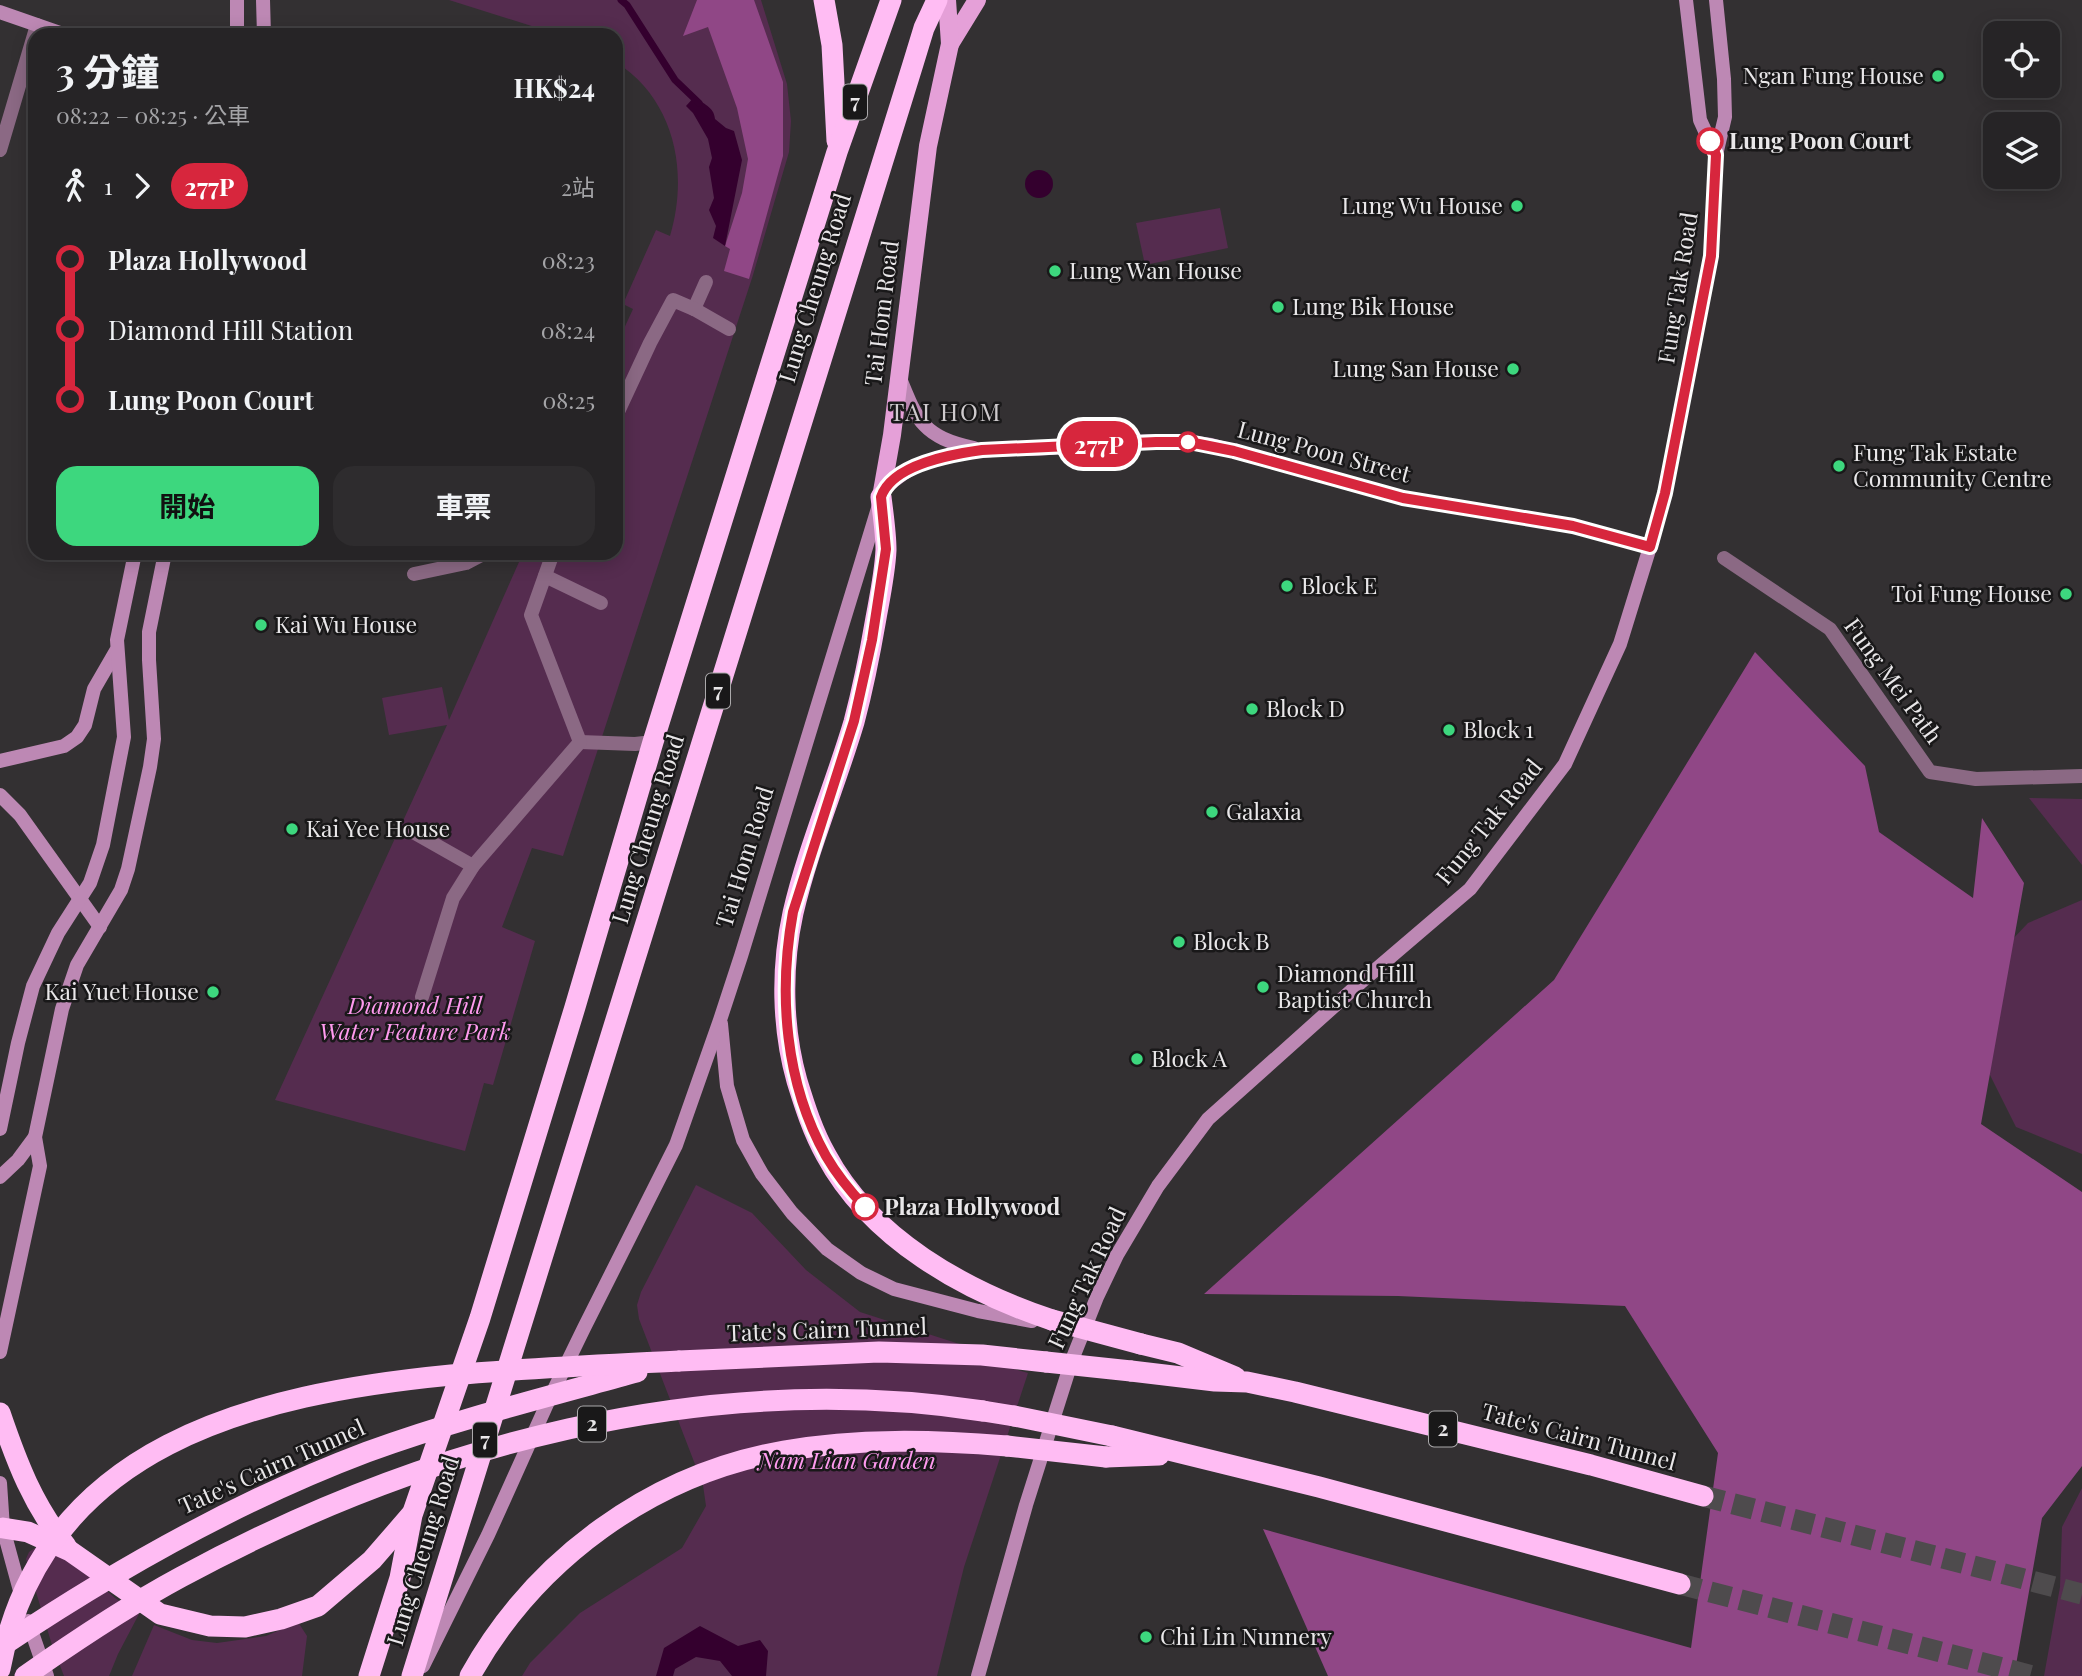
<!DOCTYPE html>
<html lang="zh-TW">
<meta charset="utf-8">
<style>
:root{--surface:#262426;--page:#2e2c2e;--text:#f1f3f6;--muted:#a4a4a7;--line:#424143;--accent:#3dd77e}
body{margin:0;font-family:"Playfair Display","Noto Sans TC",serif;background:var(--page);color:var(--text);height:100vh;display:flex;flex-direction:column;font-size:26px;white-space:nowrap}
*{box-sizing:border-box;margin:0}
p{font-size:23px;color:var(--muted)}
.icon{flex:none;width:38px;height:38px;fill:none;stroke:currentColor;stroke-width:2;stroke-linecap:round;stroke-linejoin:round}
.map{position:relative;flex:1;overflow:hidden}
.side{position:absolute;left:28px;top:28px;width:595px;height:532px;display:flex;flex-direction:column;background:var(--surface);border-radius:21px;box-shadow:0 4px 18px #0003,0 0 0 2px var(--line)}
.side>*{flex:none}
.badge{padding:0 14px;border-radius:23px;font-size:24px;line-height:46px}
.tools{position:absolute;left:1983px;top:21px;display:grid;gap:14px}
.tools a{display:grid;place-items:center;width:77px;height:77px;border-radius:14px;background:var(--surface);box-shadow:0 4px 18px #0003,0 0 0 2px var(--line);font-size:35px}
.map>.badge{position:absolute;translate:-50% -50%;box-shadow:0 0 0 4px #fff}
.legs{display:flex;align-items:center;gap:10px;height:77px;padding:0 28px;font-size:23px}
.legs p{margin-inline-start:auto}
.summary{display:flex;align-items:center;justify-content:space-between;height:119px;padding:0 28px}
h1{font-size:38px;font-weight:700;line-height:52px}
.button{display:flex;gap:14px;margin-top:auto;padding:14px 28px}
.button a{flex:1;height:80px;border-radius:21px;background:var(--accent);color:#111;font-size:28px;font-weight:700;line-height:80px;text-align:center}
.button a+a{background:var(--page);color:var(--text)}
ul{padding:0 28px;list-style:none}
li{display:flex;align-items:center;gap:24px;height:70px;font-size:26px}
li i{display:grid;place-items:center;width:10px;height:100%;margin:0 9px;background:currentColor}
li i::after{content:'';width:18px;height:18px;margin:-9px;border:5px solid;border-radius:50%;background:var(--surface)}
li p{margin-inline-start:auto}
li:first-child i{background:linear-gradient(#0000 50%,currentColor 0)}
li:last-child i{background:linear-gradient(currentColor 50%,#0000 0)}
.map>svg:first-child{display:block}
.green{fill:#552c4f}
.forest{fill:#904786}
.water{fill:#34002e}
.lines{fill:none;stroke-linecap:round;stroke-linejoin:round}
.stream{stroke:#34002e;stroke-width:7}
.highway-tunnel{stroke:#4e4b4d;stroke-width:21;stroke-dasharray:21 10;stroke-linecap:butt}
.street{stroke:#8b6984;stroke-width:14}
.secondary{stroke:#bd88b4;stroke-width:14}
.primary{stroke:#e5a0d8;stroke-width:18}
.highway{stroke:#ffbcf3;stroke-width:21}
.highway-bridge{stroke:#ffbcf3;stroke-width:21}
.line-1-casing{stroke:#fff;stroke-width:16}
.line-1{stroke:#d7263d;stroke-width:10}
.poi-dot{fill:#3dd77e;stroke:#191819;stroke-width:2.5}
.stop-1-dot{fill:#fff;stroke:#d7263d;stroke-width:3.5}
.labels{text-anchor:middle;stroke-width:5;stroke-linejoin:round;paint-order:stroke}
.shield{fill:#191819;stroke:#aba9ab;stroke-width:2}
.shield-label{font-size:21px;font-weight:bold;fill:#e9e7e9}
.poi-label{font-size:23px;fill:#e9e7e9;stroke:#191819;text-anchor:start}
.stop-label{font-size:23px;font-weight:bold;fill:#e9e7e9;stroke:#191819;text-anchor:start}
.street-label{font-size:23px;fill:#e9e7e9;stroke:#191819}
.park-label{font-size:23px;font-style:italic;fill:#ff9aef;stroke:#191819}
.neighbourhood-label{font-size:24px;letter-spacing:2px;fill:#cecacd;stroke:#191819}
</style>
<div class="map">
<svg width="2082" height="1676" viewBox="0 0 2082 1676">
<rect width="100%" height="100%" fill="#333032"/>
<!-- green -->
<g class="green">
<path d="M449 0H761L787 84 791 121 789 152 753 275 563 856 532 848 502 927 535 941 493 1085 484 1083 465 1151 275 1100 447 725 389 735 382 698 442 687 449 720 523 553H616V346L633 309 623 304 656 230 670 236C689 172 675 100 616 62V35H560Z"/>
<path d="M1220 208 1228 248 1145 265 1136 223Z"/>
<path d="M2029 798 2082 799V865Z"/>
<path d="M2082 900V1154L2016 1127 1981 1057 1975 979 2028 923Z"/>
<path d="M696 1185 752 1213 806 1270 860 1312 1009 1360 1007 1367 1028 1373 964 1567 937 1676H522L530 1663 580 1613 682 1548 706 1506 703 1485 639 1319 637 1305 641 1292Z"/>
<path d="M2082 1488V1676H2044L2060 1587 2062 1527Z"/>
<path d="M35 1548H50L64 1553 115 1598 139 1614 118 1654 109 1676H64L52 1645 26 1559 29 1552Z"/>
<path d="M298 1622 307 1636 302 1676H132L154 1625 192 1640 217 1643 266 1636Z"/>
</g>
<!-- forest -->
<g class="forest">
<path d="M697 0H754L783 82V156L749 279 724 271 730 249 725 246 742 193 748 159 737 108 708 27 683 36Z"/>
<path d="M1755 652 1865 766 1879 832 1973 898 1982 818 2024 883 1981 1124 2082 1192V1466L2042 1518 2014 1676H1328L1263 1529 1691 1648 1718 1453 1625 1306 1398 1296 1204 1294 1554 980Z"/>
</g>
<!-- water -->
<g class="water">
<path d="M695 96C703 105 714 106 715 119L726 128 734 131 742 160 725 246 713 238 716 226 709 210 714 198 709 167 712 158 708 139 693 113 686 106Z"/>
<circle cx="1039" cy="184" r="14"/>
<path d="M700 1626 738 1646 760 1640 768 1651 766 1676H732L720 1661 696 1657 675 1669 673 1676H656L664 1648Z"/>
</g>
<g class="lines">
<!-- stream -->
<path class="stream" d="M621 0 627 5 675 80 699 103"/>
<!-- highway-tunnel -->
<g class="highway-tunnel">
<path d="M1703 1496 2082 1594"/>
<path d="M1680 1584 2033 1676"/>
</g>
<!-- street -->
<g class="street">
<path d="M0 150 37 25"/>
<path d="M694 309 706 282"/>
<path d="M616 416 650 343 673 300 694 309 729 329"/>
<path d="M1724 558 1830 629 1930 772 1976 779 2082 776"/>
<path d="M414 574 466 563 485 553"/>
<path d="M545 576 601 603"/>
<path d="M580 742 635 744 653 742"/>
<path d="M413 832 473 866"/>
<path d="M422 997 453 898 473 866 580 742 531 615 553 553"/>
</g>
<!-- secondary -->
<g class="secondary">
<path d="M237 0V35"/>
<path d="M263 0 264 35"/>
<path d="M1686 0 1700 120 1716 155"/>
<path d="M0 12 66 35"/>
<path d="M899 376C917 421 923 437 974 448"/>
<path d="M883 490C895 479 907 469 923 463 964 447 1008 450 1050 448 1104 444 1158 437 1211 445L1403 498 1573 526 1650 547"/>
<path d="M0 761 64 746 77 737 85 725 94 689 116 651"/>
<path d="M0 795 20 815 100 927"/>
<path d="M721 1024 727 1086 743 1140 762 1174 792 1213 827 1249 861 1273 894 1289 978 1311 1032 1321"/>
<path d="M0 1129 18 1043 33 986 58 933 90 883 103 845 124 737 117 640 135 553"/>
<path d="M0 1177 18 1160 35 1137"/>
<path d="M0 1352 40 1166 35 1137 62 1009 77 965 121 890 128 869 150 767 154 739 149 660V632L165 553"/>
<path d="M0 1483 3 1528 22 1598"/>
<path d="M28 1621 47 1676"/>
<path d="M423 1666 488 1535 547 1404 584 1328 676 1145 720 1020 741 956 879 505"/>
<path d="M978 1676 1026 1505 1072 1360 1097 1297 1117 1255 1158 1186 1208 1119 1360 983 1470 889 1565 764 1620 644 1650 547 1665 493 1711 256 1716 155 1725 117 1724 79 1716 0"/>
</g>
<!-- primary -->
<g class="primary">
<path d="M950 44 977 0"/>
<path d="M881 497 892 435 928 146 950 44 947 0"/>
</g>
<!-- highway -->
<g class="highway">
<path d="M824 0 832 45 837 141"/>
<path d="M881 497C883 514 886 533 886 550 885 572 880 596 876 618 870 653 863 688 854 722 835 786 808 848 793 913 781 968 782 1028 797 1081 805 1107 813 1132 826 1155 871 1239 965 1291 1052 1320"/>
<path d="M1141 1344 1178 1353 1235 1377"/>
<path d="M679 1361 879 1352 982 1355 1046 1362"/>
<path d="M1131 1371 1215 1381 1247 1382 1295 1392 1591 1465 1703 1496"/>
<path d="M983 1411 1014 1416"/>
<path d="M0 1413C17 1463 33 1505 66 1546"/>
<path d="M1112 1436 1319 1487 1680 1584"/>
<path d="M1106 1457 1159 1455"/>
<path d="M3 1528 28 1532 70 1551 160 1614 210 1626 245 1627 281 1619 318 1606 372 1560 411 1515"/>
<path d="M369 1676 400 1578 412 1515 480 1318 575 1007 653 742 837 152 891 0"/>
<path d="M412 1676 913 64 924 28 937 0"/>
<path d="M470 1676C535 1559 652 1474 784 1451 858 1438 933 1440 1007 1446"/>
</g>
<!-- highway-bridge -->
<g class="highway-bridge">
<path d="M1052 1320 1141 1344"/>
<path d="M1046 1362 1131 1371"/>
<path d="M1014 1416 1112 1436"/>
<path d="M1007 1446 1106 1457"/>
<path d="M2 1646C117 1569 237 1501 367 1452 455 1420 546 1397 637 1372"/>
<path d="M0 1669C42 1444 256 1394 451 1375 527 1368 603 1365 679 1361"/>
<path d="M25 1676C75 1641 127 1606 181 1577 425 1445 705 1369 983 1411"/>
</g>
</g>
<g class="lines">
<defs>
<path id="line-1" d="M865 1207C851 1192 837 1175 826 1156 785 1083 778 994 793 912L854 721 872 640 886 549 881 497C892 464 953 454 982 450L1156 442H1189L1234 451 1403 498 1573 526 1650 547 1665 493 1711 256 1716 155 1710 141"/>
</defs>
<!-- line-1 casing -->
<use href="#line-1" class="line-1-casing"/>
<!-- line-1 -->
<use href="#line-1" class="line-1"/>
</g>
<!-- markers -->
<g class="poi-dot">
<circle cx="1938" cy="76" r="7"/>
<circle cx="1517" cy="206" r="7"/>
<circle cx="1055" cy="271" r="7"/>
<circle cx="1278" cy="307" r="7"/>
<circle cx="1513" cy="369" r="7"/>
<circle cx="1839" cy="466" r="7"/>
<circle cx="1287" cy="586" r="7"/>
<circle cx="2066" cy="594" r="7"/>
<circle cx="261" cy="625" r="7"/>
<circle cx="1252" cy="709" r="7"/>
<circle cx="1449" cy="730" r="7"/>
<circle cx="1212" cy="812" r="7"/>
<circle cx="292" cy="829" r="7"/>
<circle cx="1179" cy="942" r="7"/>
<circle cx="1263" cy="987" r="7"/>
<circle cx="213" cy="992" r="7"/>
<circle cx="1137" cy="1059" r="7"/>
<circle cx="1146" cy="1637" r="7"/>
</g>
<g class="stop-1-dot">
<circle cx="1710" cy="141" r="12"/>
<circle cx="1188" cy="442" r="9"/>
<circle cx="865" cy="1207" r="12"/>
</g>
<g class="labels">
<!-- shield labels -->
<g class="shield">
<rect x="843" y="84.5" width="24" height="35" rx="5"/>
<rect x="706" y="673.5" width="24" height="35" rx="5"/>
<rect x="578" y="1406.5" width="28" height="35" rx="5"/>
<rect x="1429" y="1411.5" width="28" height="35" rx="5"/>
<rect x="473" y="1422.5" width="24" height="35" rx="5"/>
</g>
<g class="shield-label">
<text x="855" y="109">7</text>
<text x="718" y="698">7</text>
<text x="592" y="1431">2</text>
<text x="1443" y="1436">2</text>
<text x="485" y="1447">7</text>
</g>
<!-- poi labels -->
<g class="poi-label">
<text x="1924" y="84" text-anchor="end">Ngan Fung House</text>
<text x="1503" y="214" text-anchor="end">Lung Wu House</text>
<text x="1069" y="279">Lung Wan House</text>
<text x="1292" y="315">Lung Bik House</text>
<text x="1499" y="377" text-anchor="end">Lung San House</text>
<text x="1853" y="461">Fung Tak Estate<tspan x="1853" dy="26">Community Centre</tspan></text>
<text x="1301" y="594">Block E</text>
<text x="2052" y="602" text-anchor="end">Toi Fung House</text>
<text x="275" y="633">Kai Wu House</text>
<text x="1266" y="717">Block D</text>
<text x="1463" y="738">Block 1</text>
<text x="1226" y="820">Galaxia</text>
<text x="306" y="837">Kai Yee House</text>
<text x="1193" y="950">Block B</text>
<text x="1277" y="982">Diamond Hill<tspan x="1277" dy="26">Baptist Church</tspan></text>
<text x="199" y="1000" text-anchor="end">Kai Yuet House</text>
<text x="1151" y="1067">Block A</text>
<text x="1160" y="1645">Chi Lin Nunnery</text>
</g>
<!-- stop labels -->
<g class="stop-label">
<text x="1729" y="149">Lung Poon Court</text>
<text x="884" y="1215">Plaza Hollywood</text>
</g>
<!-- street labels -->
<g class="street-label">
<text transform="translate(815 288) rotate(-73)" y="8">Lung Cheung Road</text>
<text transform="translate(1678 288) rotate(-81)" y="8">Fung Tak Road</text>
<text transform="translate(882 313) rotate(-83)" y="8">Tai Hom Road</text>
<text transform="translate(1324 452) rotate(15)" y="8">Lung Poon Street</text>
<text transform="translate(1893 681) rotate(54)" y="8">Fung Mei Path</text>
<text transform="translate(1489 822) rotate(-51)" y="8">Fung Tak Road</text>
<text transform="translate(648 829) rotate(-73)" y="8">Lung Cheung Road</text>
<text transform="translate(745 857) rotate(-73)" y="8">Tai Hom Road</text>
<text transform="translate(1087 1278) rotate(-65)" y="8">Fung Tak Road</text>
<text transform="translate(827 1330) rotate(-2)" y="8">Tate's Cairn Tunnel</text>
<text transform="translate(1579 1437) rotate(15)" y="8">Tate's Cairn Tunnel</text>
<text transform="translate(272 1467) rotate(-24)" y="8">Tate's Cairn Tunnel</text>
<text transform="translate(423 1551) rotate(-73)" y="8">Lung Cheung Road</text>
</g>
<!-- park labels -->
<g class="park-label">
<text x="415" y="1014">Diamond Hill<tspan x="415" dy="26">Water Feature Park</tspan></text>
<text x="847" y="1469">Nam Lian Garden</text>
</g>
<!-- neighbourhood labels -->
<g class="neighbourhood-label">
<text x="946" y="421">TAI HOM</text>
</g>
</g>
</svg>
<div class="tools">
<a><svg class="icon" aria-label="locate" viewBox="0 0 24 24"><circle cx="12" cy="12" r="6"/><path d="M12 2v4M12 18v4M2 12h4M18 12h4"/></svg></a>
<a><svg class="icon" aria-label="layers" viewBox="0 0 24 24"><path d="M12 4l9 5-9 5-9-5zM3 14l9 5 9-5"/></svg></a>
</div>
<b class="badge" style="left:1099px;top:444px;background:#d7263d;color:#fff">277P</b>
<section class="side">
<div class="summary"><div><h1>3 分鐘</h1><p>08:22 – 08:25 · 公車</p></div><b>HK$24</b></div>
<div class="legs"><svg class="icon" aria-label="walk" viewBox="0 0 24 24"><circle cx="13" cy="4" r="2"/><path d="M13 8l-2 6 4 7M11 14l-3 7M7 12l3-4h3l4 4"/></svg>1<svg class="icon" aria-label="forward" viewBox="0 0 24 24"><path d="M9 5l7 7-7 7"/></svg><b class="badge" style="background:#d7263d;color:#fff">277P</b><p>2站</p></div>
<ul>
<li><i style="color:#d7263d"></i><b>Plaza Hollywood</b><p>08:23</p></li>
<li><i style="color:#d7263d"></i><span>Diamond Hill Station</span><p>08:24</p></li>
<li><i style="color:#d7263d"></i><b>Lung Poon Court</b><p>08:25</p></li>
</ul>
<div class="button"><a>開始</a><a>車票</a></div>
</section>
</div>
